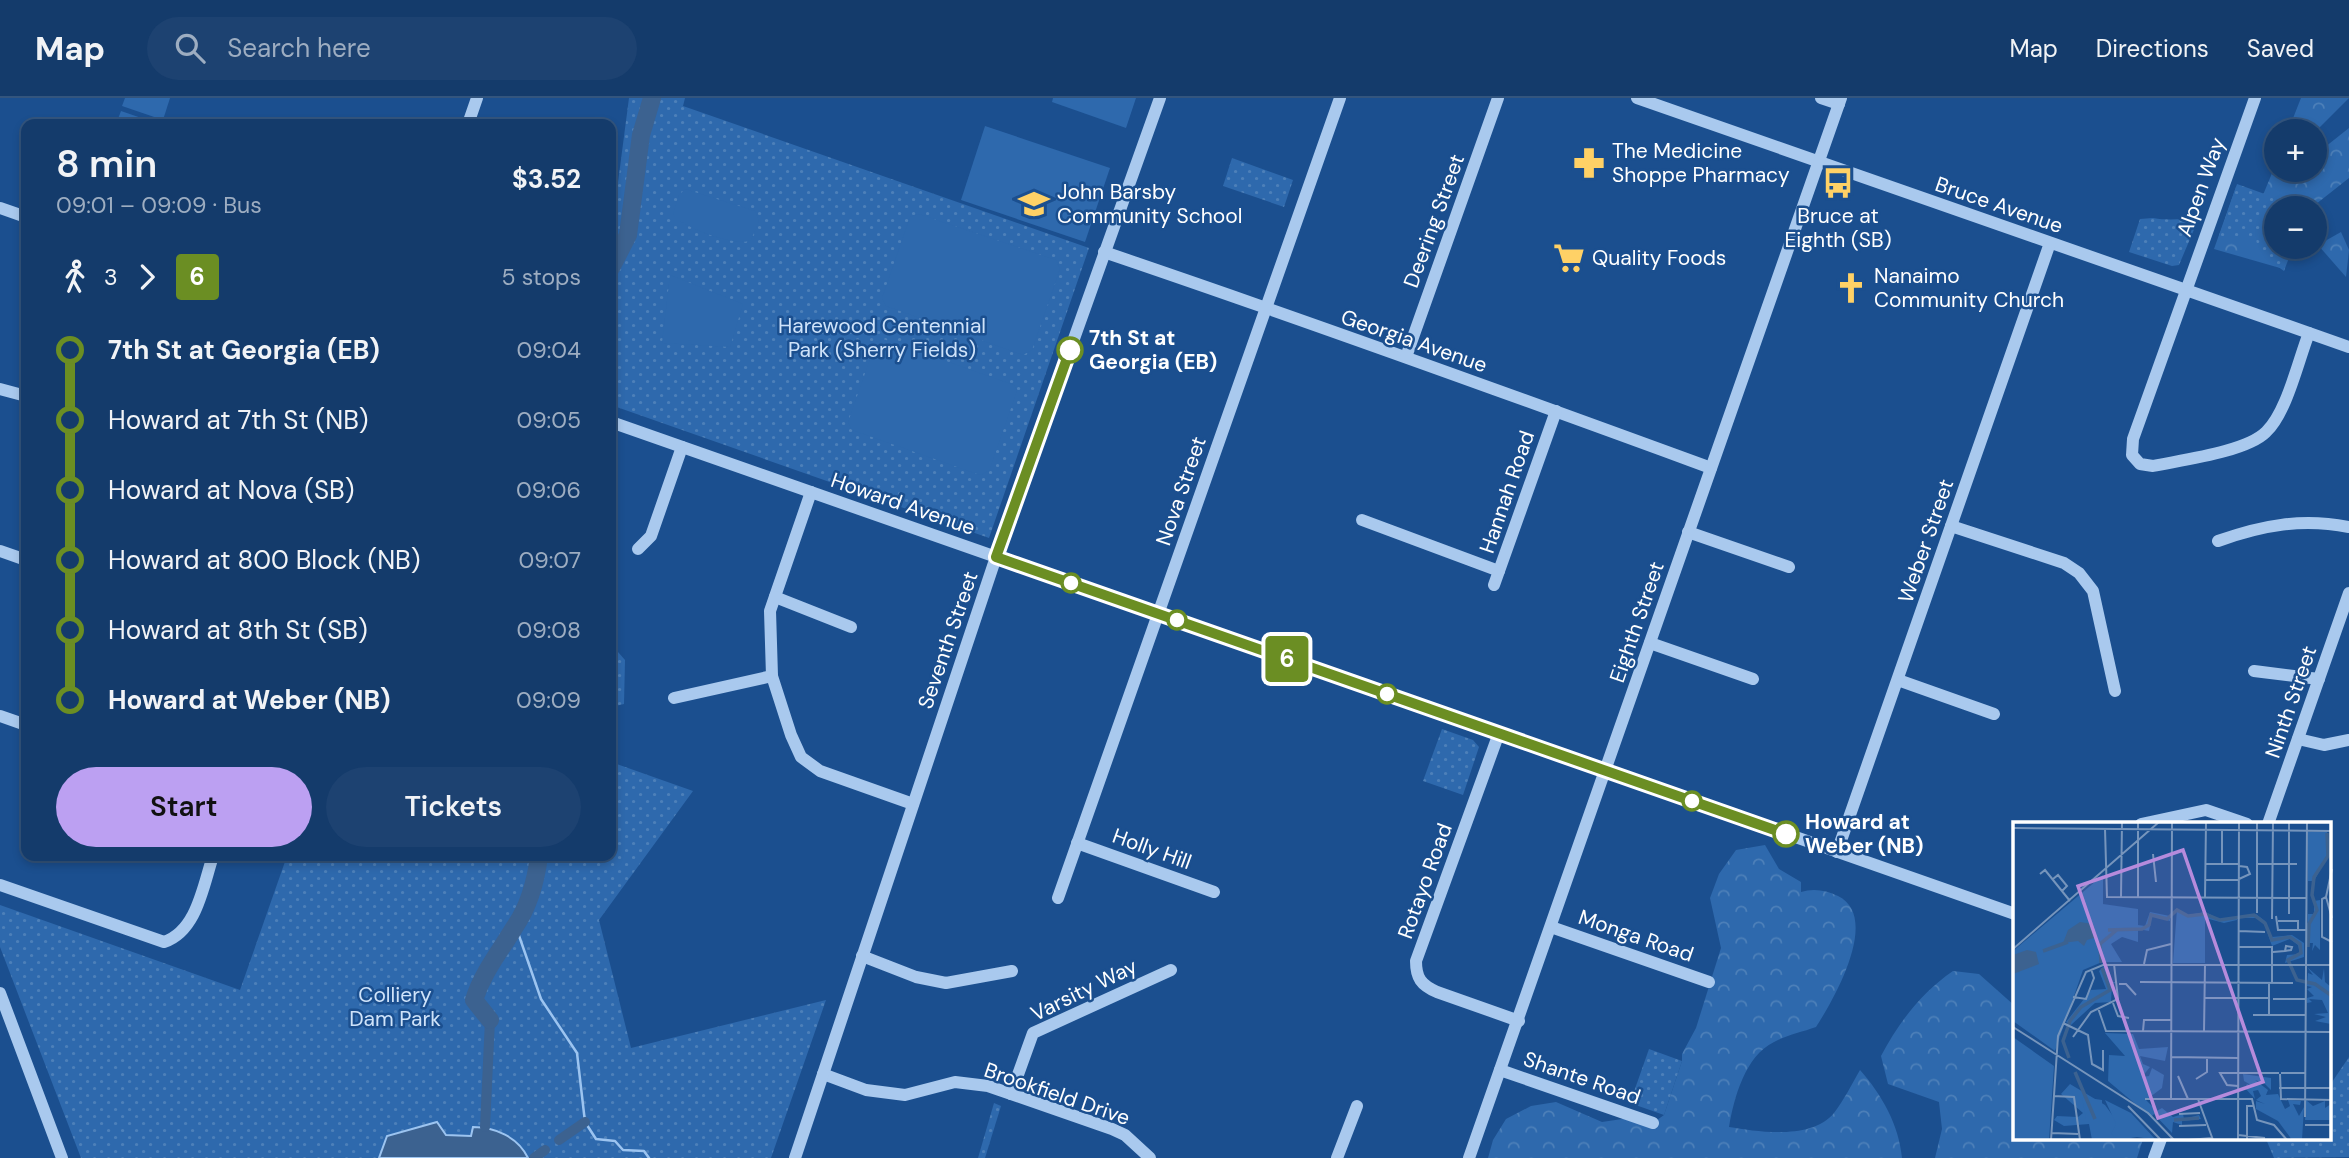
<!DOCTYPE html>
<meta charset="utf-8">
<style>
:root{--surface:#143b6b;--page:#1d4271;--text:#f1f3f6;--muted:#9dadc1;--line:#33557e;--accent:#bca0f2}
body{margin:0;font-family:"DM Sans",sans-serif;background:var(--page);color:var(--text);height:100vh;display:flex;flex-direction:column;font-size:26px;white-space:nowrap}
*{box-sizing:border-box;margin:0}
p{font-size:23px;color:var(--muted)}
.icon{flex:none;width:38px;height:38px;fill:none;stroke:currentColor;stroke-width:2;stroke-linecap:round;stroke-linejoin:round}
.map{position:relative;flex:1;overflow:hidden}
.details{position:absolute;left:21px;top:21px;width:595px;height:742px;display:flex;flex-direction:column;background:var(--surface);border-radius:14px;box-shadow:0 4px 10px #0003,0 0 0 2px var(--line)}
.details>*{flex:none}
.badge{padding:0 14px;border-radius:5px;font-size:24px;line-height:46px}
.controls{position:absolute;left:2264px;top:21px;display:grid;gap:14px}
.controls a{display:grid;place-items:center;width:63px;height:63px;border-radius:50%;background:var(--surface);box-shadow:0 4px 10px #0003,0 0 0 2px var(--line);font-size:35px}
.map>.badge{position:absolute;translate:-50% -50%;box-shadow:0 0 0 4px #fff}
.legs{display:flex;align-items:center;gap:10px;height:77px;padding:0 35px;font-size:23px}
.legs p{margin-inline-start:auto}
.overview{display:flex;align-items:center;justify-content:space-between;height:119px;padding:0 35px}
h1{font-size:38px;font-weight:600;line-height:52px}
.action{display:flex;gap:14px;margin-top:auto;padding:14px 35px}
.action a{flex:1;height:80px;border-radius:42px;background:var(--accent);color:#111;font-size:28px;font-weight:600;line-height:80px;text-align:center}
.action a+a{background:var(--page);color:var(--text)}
ul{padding:0 35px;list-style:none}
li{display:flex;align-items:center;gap:24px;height:70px;font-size:26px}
li i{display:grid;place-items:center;width:10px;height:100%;margin:0 9px;background:currentColor}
li i::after{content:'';width:18px;height:18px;margin:-9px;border:5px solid;border-radius:50%;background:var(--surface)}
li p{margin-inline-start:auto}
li:first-child i{background:linear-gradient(#0000 50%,currentColor 0)}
li:last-child i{background:linear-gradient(currentColor 50%,#0000 0)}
header{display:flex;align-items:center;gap:42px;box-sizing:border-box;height:98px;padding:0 35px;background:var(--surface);border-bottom:2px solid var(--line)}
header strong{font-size:33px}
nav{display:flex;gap:38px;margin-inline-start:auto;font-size:24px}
.search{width:490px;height:63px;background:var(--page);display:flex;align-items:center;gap:18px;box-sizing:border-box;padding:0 24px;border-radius:38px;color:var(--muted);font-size:26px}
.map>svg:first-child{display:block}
.forest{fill:url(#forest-crowns)}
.park{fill:url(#park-dots)}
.pitch{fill:#2e69ad}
.water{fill:#3c6290;stroke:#9cc4f0;stroke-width:2}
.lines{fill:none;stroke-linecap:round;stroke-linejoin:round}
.stream{stroke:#9cc4f0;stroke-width:2.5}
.canal{stroke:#3c6290;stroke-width:10}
.river{stroke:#3c6290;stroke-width:18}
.minor{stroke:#a9c9ee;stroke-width:12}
.line-1-casing{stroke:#fff;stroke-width:16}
.line-1{stroke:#6b8e23;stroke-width:10}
.stop-1-dot{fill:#fff;stroke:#6b8e23;stroke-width:3.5}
.labels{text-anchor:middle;stroke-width:5;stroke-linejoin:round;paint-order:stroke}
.poi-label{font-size:21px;fill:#fff;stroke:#1b4f8f;text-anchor:start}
.street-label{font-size:21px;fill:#fff;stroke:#1b4f8f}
.park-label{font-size:21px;fill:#cfe3fa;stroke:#1b4f8f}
.stop-label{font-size:21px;font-weight:bold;fill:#fff;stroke:#1b4f8f;text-anchor:start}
.inset-river{fill:none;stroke:#3c6290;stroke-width:3.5}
.inset-road{fill:none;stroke:#7695bc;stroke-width:2}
.view{fill:#b68bdc;fill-opacity:0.15;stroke:#b68bdc;stroke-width:3.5}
.inset-edge{fill:none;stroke:#fff;stroke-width:3.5}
</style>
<header>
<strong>Map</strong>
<div class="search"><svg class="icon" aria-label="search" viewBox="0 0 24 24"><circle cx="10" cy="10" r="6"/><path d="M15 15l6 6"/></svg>Search here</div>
<nav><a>Map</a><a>Directions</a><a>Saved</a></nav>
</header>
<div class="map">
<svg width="2349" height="1060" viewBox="0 0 2349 1060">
<defs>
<pattern id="forest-crowns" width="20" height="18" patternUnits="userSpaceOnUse" patternTransform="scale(1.75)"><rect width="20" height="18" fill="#2e69ad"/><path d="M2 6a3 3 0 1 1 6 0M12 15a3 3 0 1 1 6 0" fill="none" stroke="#4d80b9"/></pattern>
<pattern id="park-dots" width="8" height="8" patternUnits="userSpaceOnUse" patternTransform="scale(1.75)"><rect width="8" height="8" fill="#2e69ad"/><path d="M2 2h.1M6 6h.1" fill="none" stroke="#4d80b9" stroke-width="1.8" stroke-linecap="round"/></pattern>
</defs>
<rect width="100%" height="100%" fill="#1b4f8f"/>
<!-- forest -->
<g class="forest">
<path d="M2301 0H2349L2315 34 2288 33Z"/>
<path d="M2349 30V80L2311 110H2277L2280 170 2214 151 2236 89 2263 97 2277 63V72H2315V57Z"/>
<path d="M2341 134 2349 152 2346 179 2318 147Z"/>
<path d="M1765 747 1779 771 1801 784V794C1813 790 1826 792 1838 798 1881 819 1834 901 1816 929 1802 934 1787 937 1774 944 1745 958 1734 1000 1729 1029 1759 1034 1812 1042 1834 1015 1844 1002 1852 986 1860 972 1882 997 1899 1027 1902 1060H1488L1493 1042 1506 1021 1531 1008 1556 1004 1602 1024 1629 1020 1653 1025 1664 1017 1682 963V956L1696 930 1721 850 1710 800 1719 776 1736 752Z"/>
<path d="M1953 873 1979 876 2015 908V1041H2143L2137 1060H1935L1942 1031 1939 1004 1888 986 1881 958C1899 924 1921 895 1953 873Z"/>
</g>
<!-- park -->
<g class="park">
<path d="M629 0H685L683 8 1089 150 989 440 611 307V138Z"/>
<path d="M1232 60 1293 82 1284 109 1223 88Z"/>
<path d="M2237 86 2273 99 2308 105 2306 110H2277V149H2293L2284 173 2260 156 2256 142 2218 141Z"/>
<path d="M2153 120C2169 123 2182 120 2198 122L2179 167 2172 168 2129 154 2140 121Z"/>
<path d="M611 546 625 562 624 606 611 609Z"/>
<path d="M1442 631 1473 642 1479 649 1463 697 1423 683Z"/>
<path d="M611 664 693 693 599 822 631 950 826 902 771 1060H81L0 849V807L240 892 287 758H611Z"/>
<path d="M1649 951 1682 963 1664 1017 1630 1005Z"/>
<path d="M2349 959V1059L2274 1060 2266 1041H2330V987Z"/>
<path d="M994 1005 1001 1008 985 1060H978Z"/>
</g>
<!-- pitch -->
<g class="pitch">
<path d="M125 0H170L163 22 122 8Z"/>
<path d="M1053 0H1136L1126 30 1052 4Z"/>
<path d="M121 13 159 26H116Z"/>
<path d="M985 28 1110 70 1085 144 961 102Z"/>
<path d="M685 91 755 113 759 123 751 142C739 150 679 129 673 116L679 97Z"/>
<path d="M919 116 1056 162 1060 171 1032 252 1023 257 886 208 882 200 910 119Z"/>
<path d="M670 177 743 206 730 249 662 245Z"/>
<path d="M883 241 1014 287 1017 293 989 373 980 377 852 332 848 324 876 244Z"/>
</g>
<!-- water -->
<path class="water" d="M437 1024 446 1037 471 1038 473 1029C495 1029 518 1039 528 1060H379L387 1038Z"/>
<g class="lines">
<!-- stream -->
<path class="stream" d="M516 829 541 901 577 955 585 1024 596 1041 615 1043 623 1052 644 1053 649 1060"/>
<!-- canal -->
<g class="canal">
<path d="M485 1029 490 922"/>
<path d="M559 1042 585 1024"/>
<path d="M534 1060 545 1052"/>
</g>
<!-- river -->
<g class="river">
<path d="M611 170 628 137 641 37 652 0"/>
<path d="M490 922 474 902C483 874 499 855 514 830 528 810 536 782 539 758"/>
</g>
<!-- minor -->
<g class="minor">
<path d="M1637 0 2349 249"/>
<path d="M1821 0 1839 6"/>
<path d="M2255 0 2133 341 2132 357 2140 366 2153 368C2181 362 2246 354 2266 334 2287 314 2298 263 2309 235"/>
<path d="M468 26 477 0"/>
<path d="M0 110 26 119"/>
<path d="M1104 154C1308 223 1509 296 1711 370"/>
<path d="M1406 259 1498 0"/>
<path d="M0 291 26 298"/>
<path d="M611 324 2015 816"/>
<path d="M811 394 770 513 772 578 791 637 801 659 820 673 913 706"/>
<path d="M1362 422 1499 473"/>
<path d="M1951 428 2064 465 2079 475 2093 493 2115 593"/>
<path d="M1688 434 1789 469"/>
<path d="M2218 443C2263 427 2302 420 2349 429"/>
<path d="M638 451 651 438 682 349"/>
<path d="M0 453 26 462"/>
<path d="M1494 487 1556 313"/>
<path d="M775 499 851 529"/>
<path d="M1650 545 1753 581"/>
<path d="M2254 573 2319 581"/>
<path d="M1898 582 1994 616"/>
<path d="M674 600 772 578"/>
<path d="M0 618 26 627"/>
<path d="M1499 635 1416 863C1416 880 1421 887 1437 894L1519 923"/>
<path d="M2298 641 2324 647 2349 642"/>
<path d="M2141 726 2206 712 2247 726"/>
<path d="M2268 726 2349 495"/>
<path d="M1077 745 1214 794"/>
<path d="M1837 754 2050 145"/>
<path d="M0 787 164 844C197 833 203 788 213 758"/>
<path d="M1058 800 1340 0"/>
<path d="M1551 829 1709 884"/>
<path d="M862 858 916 879 946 885 1012 873"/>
<path d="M0 895 62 1060"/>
<path d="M1500 972 1653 1025"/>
<path d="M823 976 866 992 905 997 955 984 988 988 1112 1031 1125 1037 1150 1060"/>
<path d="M1011 996 1033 935 1171 872"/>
<path d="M795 1060 996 459 1160 0"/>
<path d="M1337 1060 1357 1008"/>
<path d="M1469 1060 1841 0"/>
<path d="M2154 1060 2161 1041"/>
</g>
</g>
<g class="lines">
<defs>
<path id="line-1" d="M1070 252 996 459 1786 736"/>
</defs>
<!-- line-1 casing -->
<use href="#line-1" class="line-1-casing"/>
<!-- line-1 -->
<use href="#line-1" class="line-1"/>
</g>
<!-- icons -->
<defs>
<symbol id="pharmacy-bare" viewBox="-9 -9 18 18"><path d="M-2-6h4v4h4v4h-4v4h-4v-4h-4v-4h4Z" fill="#ffd166" stroke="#1b4f8f" stroke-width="2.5" paint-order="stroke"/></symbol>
<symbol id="bus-bare" viewBox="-9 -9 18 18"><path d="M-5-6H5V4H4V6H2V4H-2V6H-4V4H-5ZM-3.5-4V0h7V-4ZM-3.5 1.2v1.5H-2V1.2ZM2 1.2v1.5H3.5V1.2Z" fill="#ffd166" stroke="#1b4f8f" stroke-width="2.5" paint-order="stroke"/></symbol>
<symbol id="school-bare" viewBox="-9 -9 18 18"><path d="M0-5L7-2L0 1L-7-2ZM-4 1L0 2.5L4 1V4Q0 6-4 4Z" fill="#ffd166" stroke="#1b4f8f" stroke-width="2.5" paint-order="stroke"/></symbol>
<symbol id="supermarket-bare" viewBox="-9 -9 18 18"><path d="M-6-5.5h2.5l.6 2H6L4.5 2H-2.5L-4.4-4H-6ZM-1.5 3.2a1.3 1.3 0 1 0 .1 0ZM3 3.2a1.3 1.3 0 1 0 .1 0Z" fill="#ffd166" stroke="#1b4f8f" stroke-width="2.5" paint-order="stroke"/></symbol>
<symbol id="church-bare" viewBox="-9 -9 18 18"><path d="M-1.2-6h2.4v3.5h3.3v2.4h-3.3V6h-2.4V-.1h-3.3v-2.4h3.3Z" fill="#ffd166" stroke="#1b4f8f" stroke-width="2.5" paint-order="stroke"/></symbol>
</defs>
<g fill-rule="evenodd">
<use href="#pharmacy-bare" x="1567" y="43" width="44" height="44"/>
<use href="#bus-bare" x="1816" y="63" width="44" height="44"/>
<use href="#school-bare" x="1012" y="84" width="44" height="44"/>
<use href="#supermarket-bare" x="1547" y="138" width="44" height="44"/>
<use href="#church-bare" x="1829" y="168" width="44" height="44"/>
</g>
<!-- markers -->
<g class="stop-1-dot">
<circle cx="1070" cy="252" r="12"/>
<circle cx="1071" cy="485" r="9"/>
<circle cx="1177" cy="522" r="9"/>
<circle cx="1387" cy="596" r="9"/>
<circle cx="1692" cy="703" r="9"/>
<circle cx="1786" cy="736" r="12"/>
</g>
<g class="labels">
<!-- poi labels -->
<g class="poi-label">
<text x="1612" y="60">The Medicine<tspan x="1612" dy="24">Shoppe Pharmacy</tspan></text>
<text x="1057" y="101">John Barsby<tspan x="1057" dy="24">Community School</tspan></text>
<text x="1838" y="125" text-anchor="middle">Bruce at<tspan x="1838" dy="24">Eighth (SB)</tspan></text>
<text x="1592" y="167">Quality Foods</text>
<text x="1874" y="185">Nanaimo<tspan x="1874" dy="24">Community Church</tspan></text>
</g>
<!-- street labels -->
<g class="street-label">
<text transform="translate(2201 89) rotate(-70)" y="7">Alpen Way</text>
<text transform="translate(1999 107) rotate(19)" y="7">Bruce Avenue</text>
<text transform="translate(1434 123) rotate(-70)" y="7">Deering Street</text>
<text transform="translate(1414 243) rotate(19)" y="7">Georgia Avenue</text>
<text transform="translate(1181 393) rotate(-71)" y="7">Nova Street</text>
<text transform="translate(1507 394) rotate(-71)" y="7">Hannah Road</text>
<text transform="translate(903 406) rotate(19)" y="7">Howard Avenue</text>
<text transform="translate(1926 443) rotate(-71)" y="7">Weber Street</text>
<text transform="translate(1637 524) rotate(-71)" y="7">Eighth Street</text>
<text transform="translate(948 542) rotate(-71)" y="7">Seventh Street</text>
<text transform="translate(2291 604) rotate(-71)" y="7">Ninth Street</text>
<text transform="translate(1152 751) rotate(20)" y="7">Holly Hill</text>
<text transform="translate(1425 783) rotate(-70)" y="7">Rotayo Road</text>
<text transform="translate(1636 838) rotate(19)" y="7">Monga Road</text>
<text transform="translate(1084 892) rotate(-26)" y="7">Varsity Way</text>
<text transform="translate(1582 980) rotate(19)" y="7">Shante Road</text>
<text transform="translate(1057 996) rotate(19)" y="7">Brookfield Drive</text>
</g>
<!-- park labels -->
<g class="park-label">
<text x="882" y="235">Harewood Centennial<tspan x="882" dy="24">Park (Sherry Fields)</tspan></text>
<text x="395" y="904">Colliery<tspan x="395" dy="24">Dam Park</tspan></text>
</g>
<!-- stop labels -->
<g class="stop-label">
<text x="1089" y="247">7th St at<tspan x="1089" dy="24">Georgia (EB)</tspan></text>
<text x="1805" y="731">Howard at<tspan x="1805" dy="24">Weber (NB)</tspan></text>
</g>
</g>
<!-- overview -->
<g transform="translate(2013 724)">
<rect width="318" height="318" fill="#1b4f8f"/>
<path d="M294 145 309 158 311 146 312 160 318 165V202L302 199 313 195 301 192 315 191 309 178 296 177 299 180 294 181V176L301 174 294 167 299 165 294 164 295 151 300 153ZM92 211 120 212 126 227 155 225 152 239 127 234 130 242 137 245 129 255 136 254 139 246 151 253 149 266 133 278 144 289 138 295 95 259 96 233 112 234ZM230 252 258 256V268L251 261 242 258 255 268 253 273 265 272 272 287 277 284 275 278 288 279 287 283 280 282 286 294 291 285 289 318H279L265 299 243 287V279L252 282 243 278 248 274 245 268 240 269 242 277 232 266 234 262 243 266 231 259ZM57 262 92 283 116 316 129 318H79L76 302 51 304 41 298 44 294 65 295 70 291 48 272ZM293 278 300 284 312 279V286L318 282V298H292Z" fill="#2e69ad"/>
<path d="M295 10H314L315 17V34L301 59H295ZM90 53V82L125 87V103L132 104 137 90 157 94V99L139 94 136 109 125 107V120L109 115 98 122 109 140H89L70 148 42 229 0 199V129ZM307 78V128L302 123 299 129 300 121H295V92H301V79ZM164 87 175 93 192 90 209 98 224 95V98L211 101 192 96V141H160ZM243 92 252 99 259 115 279 113 291 121V135L272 141 274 133 287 132 285 123 277 117 259 124 251 101 244 96H228ZM91 144 98 160H104L99 162 98 180 82 181 58 203 53 200 78 168 93 167 86 149ZM0 215 41 244 36 318H0ZM69 275 89 278V297H73ZM92 278 118 291 143 318 124 315 106 318 98 312 103 302ZM149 286 160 295 170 292 171 297 186 293 188 297 169 299V303L160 300 159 311 140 291Z" fill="#2e69ad"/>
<path d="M67 100 80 102 84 115 74 118 71 124 65 119 50 121 55 108ZM14 128 23 130 26 142 0 152V133Z" fill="#3c6290"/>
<path class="inset-river" d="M95 108 129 107 136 103 138 93 154 97 164 88 175 94 192 92 207 98 241 93 252 101 259 118 277 115 287 122 288 131 275 138 284 158 302 162 319 174M295 125 296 102 304 88 299 73 301 55 315 34 314 11M30 129 55 120M88 141 87 122 105 107M56 236 50 219 57 199 68 185 97 168 89 146M62 250 82 297M161 298 186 296"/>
<path class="inset-road" d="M0 6 319 9M92 7 94 75 293 76M209 8V42M140 32 143 60M193 42H226M244 42H284M319 47 313 75 319 96M27 52 32 48 57 79M40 57 45 53 54 64 49 69M226 57 237 52 234 45 226 44M193 58H226M108 75 109 0M125 75V0M192 75 193 0M313 75 309 77V115L319 120M244 91V0M276 92V0M263 94 265 108H293M259 97 260 0M265 99H285V108M226 109 252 110M226 125H259V161M0 127 146 0M260 130 272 129 278 128 279 125 273 124 272 129M131 142 134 128 158 122M127 160 280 161M106 162H113L123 173M60 175 73 177 81 156 78 147M192 176H256M260 177H293M100 181 105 194 116 196M85 186 93 209 319 210M240 193H292M256 193V161M50 201 75 213 79 242 90 248V228M0 205 135 291 161 318M130 209 131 198H158M191 210 192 142M60 215 78 190 105 177 101 142M158 235 225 236M268 251H292M267 252 268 277 319 278M165 254 175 277M183 257 194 250V236M225 264 214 263 207 251H266M266 266H319M40 274 61 275 67 318M132 277H239L244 298 261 303 274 318M158 277 159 0M185 277 200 318M115 284 148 318M166 292 187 291M292 295 294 0M292 303H319M166 304 193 303M39 311 65 312M225 313 252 316M38 318 45 214 73 150 90 143H319M175 318 199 316M225 318 226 0M234 318V284H241"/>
<path class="view" d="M170 28 250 260 145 296 65 64Z"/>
<rect width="318" height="318" class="inset-edge"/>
</g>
</svg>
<div class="controls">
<a>+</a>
<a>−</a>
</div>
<b class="badge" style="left:1287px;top:561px;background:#6b8e23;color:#fff">6</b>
<section class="details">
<div class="overview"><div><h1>8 min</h1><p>09:01 – 09:09 · Bus</p></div><b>$3.52</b></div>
<div class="legs"><svg class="icon" aria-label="walk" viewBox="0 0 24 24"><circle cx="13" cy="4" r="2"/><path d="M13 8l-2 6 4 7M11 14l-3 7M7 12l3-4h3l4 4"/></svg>3<svg class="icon" aria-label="forward" viewBox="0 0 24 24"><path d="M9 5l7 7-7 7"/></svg><b class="badge" style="background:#6b8e23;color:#fff">6</b><p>5 stops</p></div>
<ul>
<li><i style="color:#6b8e23"></i><b>7th St at Georgia (EB)</b><p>09:04</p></li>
<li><i style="color:#6b8e23"></i><span>Howard at 7th St (NB)</span><p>09:05</p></li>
<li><i style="color:#6b8e23"></i><span>Howard at Nova (SB)</span><p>09:06</p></li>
<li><i style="color:#6b8e23"></i><span>Howard at 800 Block (NB)</span><p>09:07</p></li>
<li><i style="color:#6b8e23"></i><span>Howard at 8th St (SB)</span><p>09:08</p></li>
<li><i style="color:#6b8e23"></i><b>Howard at Weber (NB)</b><p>09:09</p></li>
</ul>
<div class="action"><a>Start</a><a>Tickets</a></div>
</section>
</div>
